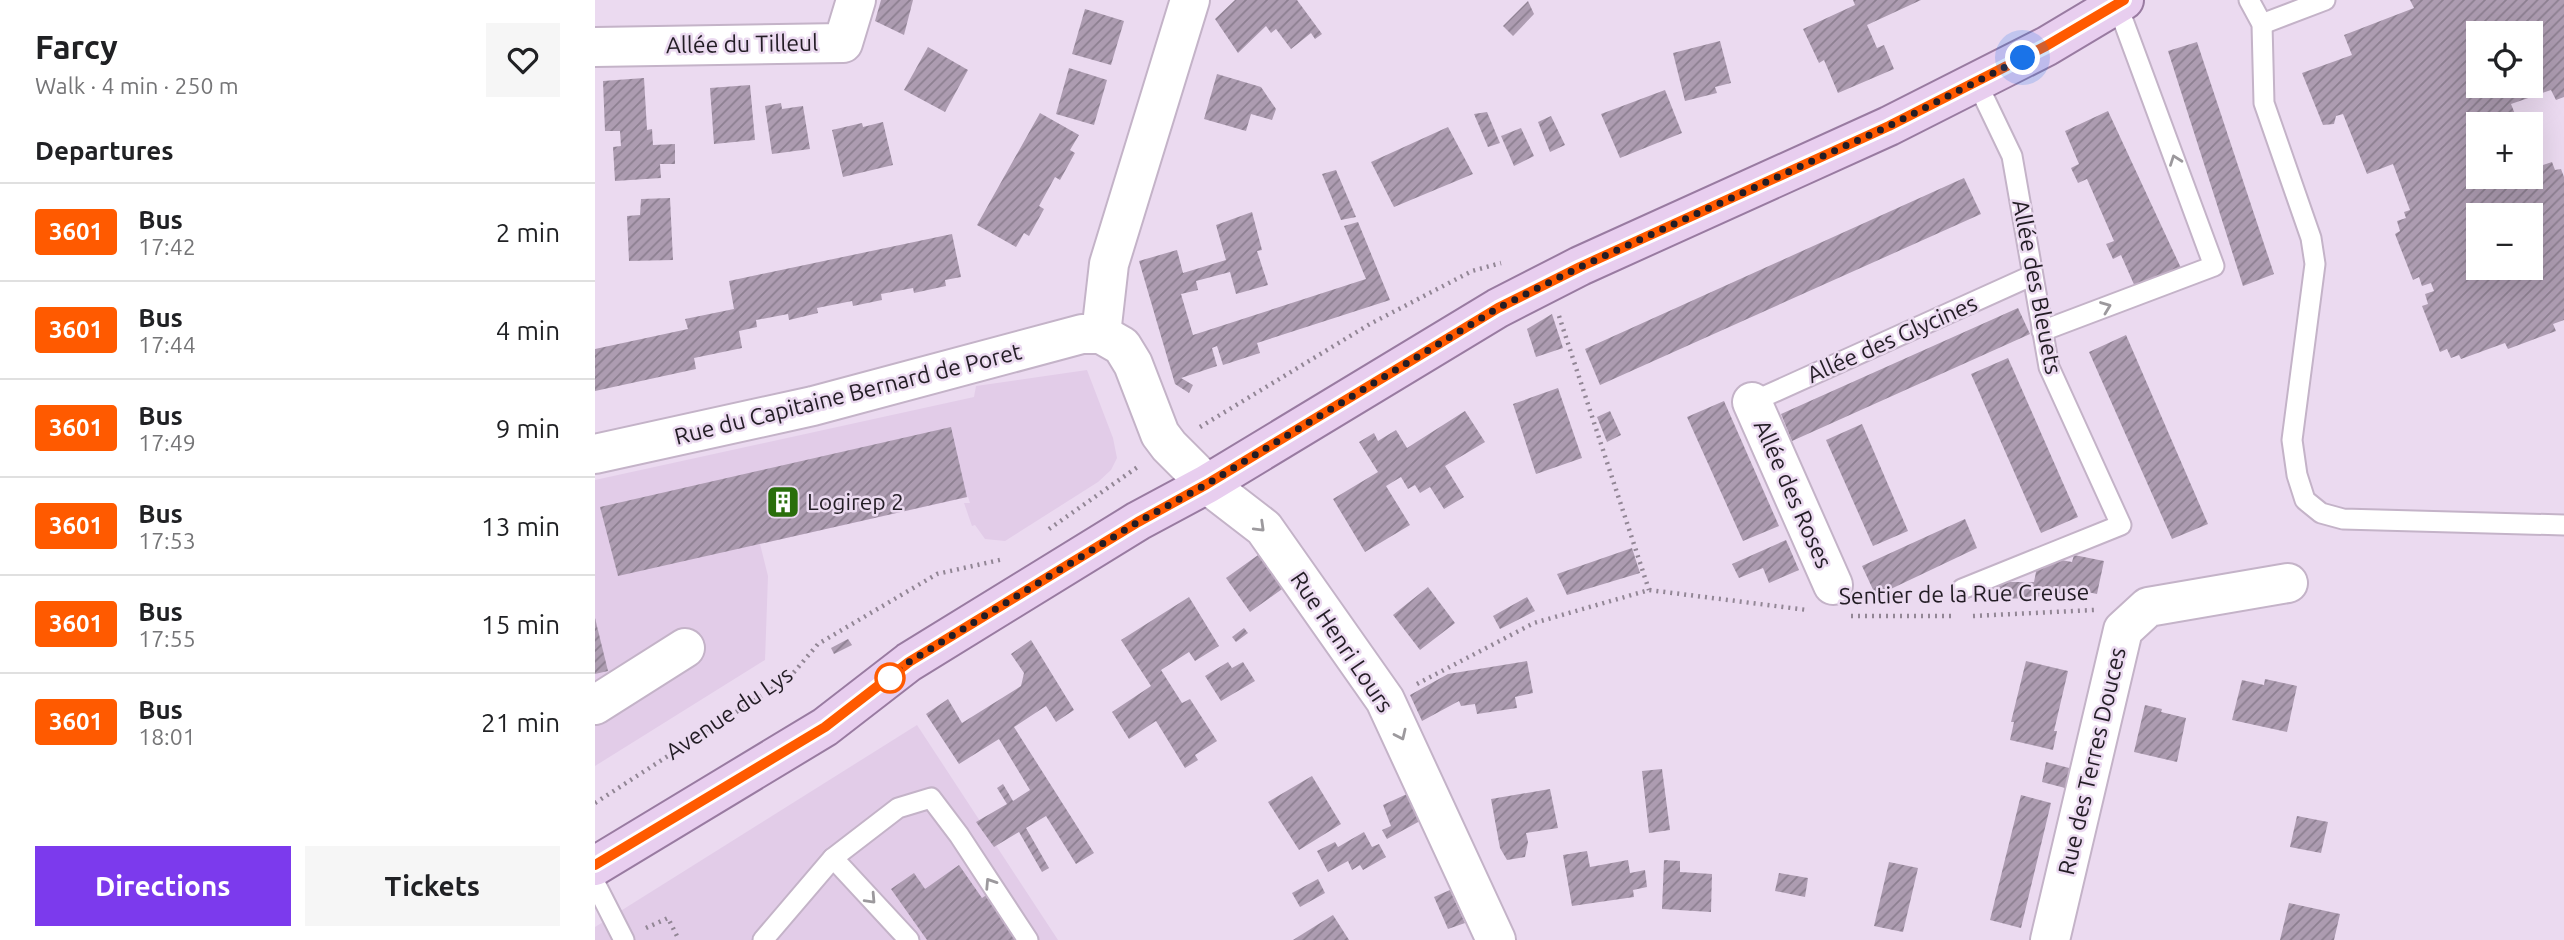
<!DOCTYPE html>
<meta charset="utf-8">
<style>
:root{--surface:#fff;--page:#f6f6f6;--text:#202124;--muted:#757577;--line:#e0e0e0;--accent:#7c3aed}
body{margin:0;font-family:Ubuntu,sans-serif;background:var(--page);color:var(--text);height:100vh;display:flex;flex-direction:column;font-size:26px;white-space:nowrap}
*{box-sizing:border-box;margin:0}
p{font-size:23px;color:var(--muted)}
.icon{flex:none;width:38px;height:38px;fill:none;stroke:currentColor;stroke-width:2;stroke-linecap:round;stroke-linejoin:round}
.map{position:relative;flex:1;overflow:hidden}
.panel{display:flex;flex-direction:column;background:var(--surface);width:595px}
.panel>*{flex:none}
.badge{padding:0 14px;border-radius:5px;font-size:24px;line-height:46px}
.controls{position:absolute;left:1871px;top:21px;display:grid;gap:14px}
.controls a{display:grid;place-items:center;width:77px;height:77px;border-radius:0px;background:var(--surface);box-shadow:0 7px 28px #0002;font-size:35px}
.you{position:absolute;width:35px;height:35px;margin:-18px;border:5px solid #fff;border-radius:50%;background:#1a73e8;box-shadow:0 0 0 10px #1a73e833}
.map>.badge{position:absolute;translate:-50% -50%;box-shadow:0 0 0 4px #fff}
h2{padding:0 35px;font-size:26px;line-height:63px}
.round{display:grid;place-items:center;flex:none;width:74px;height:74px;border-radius:0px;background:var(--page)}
.head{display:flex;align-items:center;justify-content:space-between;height:119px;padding:0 35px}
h1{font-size:33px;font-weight:600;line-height:52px}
.cta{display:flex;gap:14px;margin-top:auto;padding:14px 35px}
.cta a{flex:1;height:80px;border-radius:0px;background:var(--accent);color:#fff;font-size:28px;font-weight:600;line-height:80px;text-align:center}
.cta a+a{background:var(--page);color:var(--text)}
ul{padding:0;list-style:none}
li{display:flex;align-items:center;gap:21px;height:98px;padding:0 35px;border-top:2px solid var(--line)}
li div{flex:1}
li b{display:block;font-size:26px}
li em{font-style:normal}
li .badge{min-width:77px;font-weight:700;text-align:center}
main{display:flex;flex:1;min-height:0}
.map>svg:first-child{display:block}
.built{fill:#e2cce8}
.building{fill:url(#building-hatch);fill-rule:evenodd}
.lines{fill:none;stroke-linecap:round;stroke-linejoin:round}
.service-casing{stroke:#c4b3c8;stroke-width:23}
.minor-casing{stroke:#c4b3c8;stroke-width:42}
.primary-casing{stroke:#997ba1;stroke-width:42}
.path{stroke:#928695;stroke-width:4.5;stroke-dasharray:2 5;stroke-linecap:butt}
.service{stroke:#fff;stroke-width:19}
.minor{stroke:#fff;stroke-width:38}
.primary{stroke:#e8ceef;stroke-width:38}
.oneway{stroke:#9c999d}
.line-casing{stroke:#fff;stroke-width:16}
.line{stroke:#ff5a00;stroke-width:10}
.walk{stroke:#231d25;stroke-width:7;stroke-dasharray:0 12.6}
.stop-dot{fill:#fff;stroke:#ff5a00;stroke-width:3.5}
.labels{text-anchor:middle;stroke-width:5;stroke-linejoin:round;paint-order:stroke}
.street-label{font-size:23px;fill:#231d25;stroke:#ebdaf0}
.poi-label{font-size:23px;fill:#231d25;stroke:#ebdaf0;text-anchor:start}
</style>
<main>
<section class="panel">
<div class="head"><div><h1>Farcy</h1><p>Walk · 4 min · 250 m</p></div><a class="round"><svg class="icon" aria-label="heart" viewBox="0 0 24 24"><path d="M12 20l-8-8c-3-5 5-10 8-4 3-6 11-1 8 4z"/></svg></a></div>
<h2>Departures</h2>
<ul>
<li><span class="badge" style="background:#ff5a00;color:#fff">3601</span><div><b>Bus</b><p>17:42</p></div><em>2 min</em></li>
<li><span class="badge" style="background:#ff5a00;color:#fff">3601</span><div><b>Bus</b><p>17:44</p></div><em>4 min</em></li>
<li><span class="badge" style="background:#ff5a00;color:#fff">3601</span><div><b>Bus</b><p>17:49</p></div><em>9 min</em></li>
<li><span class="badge" style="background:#ff5a00;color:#fff">3601</span><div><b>Bus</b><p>17:53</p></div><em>13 min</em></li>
<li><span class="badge" style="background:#ff5a00;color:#fff">3601</span><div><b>Bus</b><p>17:55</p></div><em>15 min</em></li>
<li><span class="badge" style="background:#ff5a00;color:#fff">3601</span><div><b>Bus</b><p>18:01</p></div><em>21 min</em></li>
</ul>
<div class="cta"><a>Directions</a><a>Tickets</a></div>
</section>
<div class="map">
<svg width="1969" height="940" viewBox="0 0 1969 940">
<defs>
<pattern id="building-hatch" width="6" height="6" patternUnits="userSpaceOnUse" patternTransform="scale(1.75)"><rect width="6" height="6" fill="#ad9cb1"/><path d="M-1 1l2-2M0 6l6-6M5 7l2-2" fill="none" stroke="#8c7f90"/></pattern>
</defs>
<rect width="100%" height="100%" fill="#ebdaf0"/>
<!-- built -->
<g class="built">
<path d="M492 370 518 438 522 458 516 470 503 482 410 541 390 539 380 525 377 526 369 503H375L373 497 165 544 173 576 170 660 0 766V480L379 397 381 386Z"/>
<path d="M322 725 463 940H0V927Z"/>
</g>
<!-- building -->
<g class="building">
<path d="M286 0H318L309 35 280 21Z"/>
<path d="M640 0H702L727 34 720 39 716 33 696 49 681 29 676 33 671 26 643 53 620 19Z"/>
<path d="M1258 0H1326L1272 25 1282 48 1289 45 1299 69 1243 93 1229 60 1224 63 1208 29 1260 5Z"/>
<path d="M1815 0H1969V97L1961 100 1956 90 1916 104 1924 124H1883V177H1936V153L1939 162 1946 160 1948 165 1957 162 1960 170 1966 169 1969 177V320L1958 324 1961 331 1913 349 1910 343 1866 359 1864 355 1856 358 1852 349 1845 352 1827 306 1833 304 1830 294 1839 291 1836 283 1827 286 1824 277 1818 280 1800 234 1805 231 1802 221 1811 218 1809 212 1815 210 1798 164 1772 174 1748 114 1741 116 1739 124 1728 125 1707 73 1757 55 1749 35 1819 8ZM1883 33H1936V86H1883ZM1883 215H1936V268H1883Z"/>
<path d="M933 1 939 14 918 36 908 26Z"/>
<path d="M490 9 529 21 516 65 477 54Z"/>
<path d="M1125 41 1136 83 1120 87 1122 93 1090 101 1078 53Z"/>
<path d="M1602 42 1679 274 1648 286 1573 51Z"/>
<path d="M333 47 373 70 350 112 309 90Z"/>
<path d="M474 68 512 80 499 125 461 114Z"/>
<path d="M622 74 666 87 681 109 677 120 656 114 651 131 609 119Z"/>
<path d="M49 78 52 130 57 129 58 145 80 144V164H65L66 178 20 181 18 147 26 146 25 131H10L8 81Z"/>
<path d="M155 85 160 140 119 144 115 88Z"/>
<path d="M1070 90 1087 133 1025 158 1006 114Z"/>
<path d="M186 103 187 109 208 106 215 149 177 154 170 106Z"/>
<path d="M1513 111 1586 268 1541 289 1526 255 1518 259 1511 244 1519 241 1492 179 1483 183 1476 168 1484 164 1470 131Z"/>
<path d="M892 112 905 143 893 147 879 114Z"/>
<path d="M445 113 484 135 475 150 480 153 465 180 460 177 444 206 449 209 434 236 429 233 421 247 382 225Z"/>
<path d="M956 116 970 145 955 152 943 122Z"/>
<path d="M288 122 298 165 248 177 237 130 267 123 268 127Z"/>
<path d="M853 127 878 174 799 207 776 162Z"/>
<path d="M926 128 939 156 919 166 906 136Z"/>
<path d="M741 170 761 217 746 220 727 174Z"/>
<path d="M1369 178 1386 214 1005 385 990 349Z"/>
<path d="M75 198 78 260 34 261 32 216 45 215 46 199Z"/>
<path d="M657 212 667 250 662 251 673 285 641 294 635 272 601 281 603 290 586 294 598 335 771 279 749 226 763 222 795 300 662 343 665 353 628 365 622 346 617 348 622 366 586 378 598 385 594 393 580 384 544 261 582 250 588 273 631 260 621 225Z"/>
<path d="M357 234 366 277 350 280 351 286 319 293 318 288 286 294 287 300 258 306 257 301 222 308 223 313 194 320 193 314 161 320 162 327 144 331 147 348 99 358 101 369 0 391V349L93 329 90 319 139 309 134 281Z"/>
<path d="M1423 308 1435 334 1197 441 1186 414Z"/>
<path d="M957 314 968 348 941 357 932 329Z"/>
<path d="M1531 335 1613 524 1577 539 1494 352Z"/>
<path d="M1413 358 1483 517 1446 533 1376 374Z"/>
<path d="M963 388 987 458 941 474 918 404Z"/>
<path d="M1129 401 1184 526 1148 541 1092 417Z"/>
<path d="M870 411 890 442 850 466 869 497 849 509 835 487 825 493 820 485 813 489 806 477 791 486 815 525 770 552 738 499 783 472 764 442 779 433 783 441 801 430 812 448Z"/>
<path d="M1015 411 1026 435 1012 442 1002 417Z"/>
<path d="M1267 424 1313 531 1278 546 1231 440Z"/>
<path d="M356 427 372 497 23 576 5 507Z"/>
<path d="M1370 519 1382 548 1281 596 1267 566Z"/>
<path d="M1191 540 1204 570 1174 583 1168 568 1144 578 1137 564Z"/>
<path d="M1037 548 1045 573 972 595 962 574Z"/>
<path d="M666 553 690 587 655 612 631 578Z"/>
<path d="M1479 555 1509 561 1502 594 1473 588 1471 594 1455 592V594L1437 598 1405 599 1404 582H1439L1442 567 1461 563V559L1477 562Z"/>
<path d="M833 587 860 623 825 650 798 615Z"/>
<path d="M594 597 624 646 600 661 594 652 566 670 587 703 595 699 622 741 600 755 603 760 590 768 561 721 534 739 517 712 556 686 526 640Z"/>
<path d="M932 597 940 611 905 629 898 616Z"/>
<path d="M0 618 13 671 0 674Z"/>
<path d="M649 628 653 633 641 642 637 637Z"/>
<path d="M253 639 257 645 239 654 236 648Z"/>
<path d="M436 640 479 710 461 722 451 706 419 727 499 853 481 864 451 816 431 828 454 868 447 872 424 832 399 847 381 822 412 804 402 788 408 784 418 801 435 790 404 739 364 764 331 714 353 699 367 723 426 686 429 673 416 654Z"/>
<path d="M932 661 938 693 920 697 922 708 882 714 880 704 866 706 864 701 827 721 815 695 853 674Z"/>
<path d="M1431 661 1473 671 1459 731H1462L1458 750 1415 740 1419 722H1416Z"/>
<path d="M633 662 637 668 648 662 660 681 626 701 610 676Z"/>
<path d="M1670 679 1702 686 1692 732 1637 720 1647 680 1669 685Z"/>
<path d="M1550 705 1567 709 1566 712 1591 718 1582 762 1539 752Z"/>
<path d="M1451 762 1478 769 1474 789 1447 782Z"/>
<path d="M1067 769 1075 830 1054 833 1047 771Z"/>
<path d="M717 776 746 824 704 850 673 802Z"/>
<path d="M955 789 963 828 931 833 933 842 930 857 912 860 905 848 896 799Z"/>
<path d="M812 794 825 821 792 839 787 830 796 826 788 805Z"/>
<path d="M1426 795 1456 803 1426 928 1395 920Z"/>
<path d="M1702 816 1733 822 1726 853 1695 847Z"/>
<path d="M769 832 777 847 784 844 791 857 768 870 765 865 757 870 753 861 733 872 722 851 740 842 743 847Z"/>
<path d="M992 851 995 867 1033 860 1035 873 1050 870 1052 887 1038 890 1039 897 977 906 968 855Z"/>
<path d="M1069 860 1085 861V872L1117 874 1116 912 1067 909Z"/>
<path d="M1294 862 1323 868 1308 932 1279 926Z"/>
<path d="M364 865 387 898 393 894 425 940H332L296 889 319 873 330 889Z"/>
<path d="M1184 873 1213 878 1210 897 1180 891Z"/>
<path d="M723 879 730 893 705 907 697 893Z"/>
<path d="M855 890 870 923 853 929 839 897Z"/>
<path d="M1694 903 1745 914 1739 940H1685Z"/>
<path d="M738 915 754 940H698Z"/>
</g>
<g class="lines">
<defs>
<g id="service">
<path d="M1654 0 1667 24 1669 103 1716 238 1720 264 1697 440 1702 475 1710 500 1726 513 1748 519 1969 525"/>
<path d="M1667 24 1730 0"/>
<path d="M1447 331 1619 266 1522 4"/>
<path d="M1157 402 1436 276"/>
<path d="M1367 589 1526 525 1454 367 1417 156 1382 83"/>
<path d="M238 858 314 940"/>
<path d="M0 883 29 940"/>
<path d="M168 940 238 858 303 808 336 798 364 835 433 940"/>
</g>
<g id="minor">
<path d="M0 47 248 43 261 0"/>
<path d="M506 334 527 346 538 364 565 434 574 446 612 484 669 528 790 700 901 940"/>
<path d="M506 334 514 264 595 0"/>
<path d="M1157 402 1238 585"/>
<path d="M0 454 218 406 487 334H506"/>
<path d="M0 705 90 648"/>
<path d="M1455 940 1528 630 1553 607 1693 583"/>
</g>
<path id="primary" d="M0 866 230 727 314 662 543 521 612 484 903 308 985 266 1294 126 1452 46 1529 0"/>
</defs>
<!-- service casing -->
<use href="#service" class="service-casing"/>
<!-- minor casing -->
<use href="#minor" class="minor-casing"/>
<!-- primary casing -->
<use href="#primary" class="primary-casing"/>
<!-- path -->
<g class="path">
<path d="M964 316 1054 590"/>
<path d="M605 427 775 324 877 271 906 263"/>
<path d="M454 529 544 466"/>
<path d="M1256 616H1359"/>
<path d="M1378 616 1499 610"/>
<path d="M822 684 939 623 1054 590 1212 610"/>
<path d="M0 803 194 678 223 644 342 574 409 559"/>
<path d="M51 928 73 918 84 940"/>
</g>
<!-- service -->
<use href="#service" class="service"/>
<!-- minor -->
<use href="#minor" class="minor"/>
<!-- primary -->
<use href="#primary" class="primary"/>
</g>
<!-- one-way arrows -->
<defs><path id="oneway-chevron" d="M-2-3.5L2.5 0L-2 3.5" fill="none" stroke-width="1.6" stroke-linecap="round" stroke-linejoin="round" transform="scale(1.75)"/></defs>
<g class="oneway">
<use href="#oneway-chevron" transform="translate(1580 160) rotate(-110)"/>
<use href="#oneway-chevron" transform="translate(1511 307) rotate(-21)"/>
<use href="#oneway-chevron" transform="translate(665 527) rotate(44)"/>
<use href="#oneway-chevron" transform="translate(806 735) rotate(65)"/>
<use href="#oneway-chevron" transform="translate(395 883) rotate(-123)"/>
<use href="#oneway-chevron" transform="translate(276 899) rotate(47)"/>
</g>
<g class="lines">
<defs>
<path id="line" d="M0 865 230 727 314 662 337 648 543 522 612 484 903 308 985 267 1294 126 1451 46 1529 0"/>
</defs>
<!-- line casing -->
<use href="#line" class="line-casing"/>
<!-- line -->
<use href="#line" class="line"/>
<!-- walk -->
<path class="walk" d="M295 678 314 662 543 522 612 484 903 308 985 267 1294 126 1428 58"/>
</g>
<!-- icons -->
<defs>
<symbol id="building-square" viewBox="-11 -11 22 22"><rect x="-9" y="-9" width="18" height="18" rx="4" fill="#296e0b" stroke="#ebdaf0"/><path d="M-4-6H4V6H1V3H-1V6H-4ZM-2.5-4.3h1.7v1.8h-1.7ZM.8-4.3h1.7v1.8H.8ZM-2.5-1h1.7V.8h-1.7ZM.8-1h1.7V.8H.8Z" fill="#fff"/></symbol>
</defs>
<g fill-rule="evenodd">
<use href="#building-square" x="169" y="483" width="38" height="38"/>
</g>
<!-- markers -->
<circle class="stop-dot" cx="295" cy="678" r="14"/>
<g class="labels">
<!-- street labels -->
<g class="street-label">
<text transform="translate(147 44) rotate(-1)" y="8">Allée du Tilleul</text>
<text transform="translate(1442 287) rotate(79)" y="8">Allée des Bleuets</text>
<text transform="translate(1297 339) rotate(-24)" y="8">Allée des Glycines</text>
<text transform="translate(253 394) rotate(-14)" y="8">Rue du Capitaine Bernard de Poret</text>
<text transform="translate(1198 494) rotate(66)" y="8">Allée des Roses</text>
<text transform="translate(1369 594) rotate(-1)" y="8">Sentier de la Rue Creuse</text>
<text transform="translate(747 642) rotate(56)" y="8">Rue Henri Lours</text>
<text transform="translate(134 713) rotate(-34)" y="8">Avenue du Lys</text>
<text transform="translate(1497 761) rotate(-77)" y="8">Rue des Terres Douces</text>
</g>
<!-- poi labels -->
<g class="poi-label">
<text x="212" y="510">Logirep 2</text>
</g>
</g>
</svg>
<div class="controls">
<a><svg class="icon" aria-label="locate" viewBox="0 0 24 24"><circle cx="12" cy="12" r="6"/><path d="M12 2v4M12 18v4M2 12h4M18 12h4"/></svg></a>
<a>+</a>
<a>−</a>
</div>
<div class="you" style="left:1428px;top:58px"></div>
</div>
</main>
